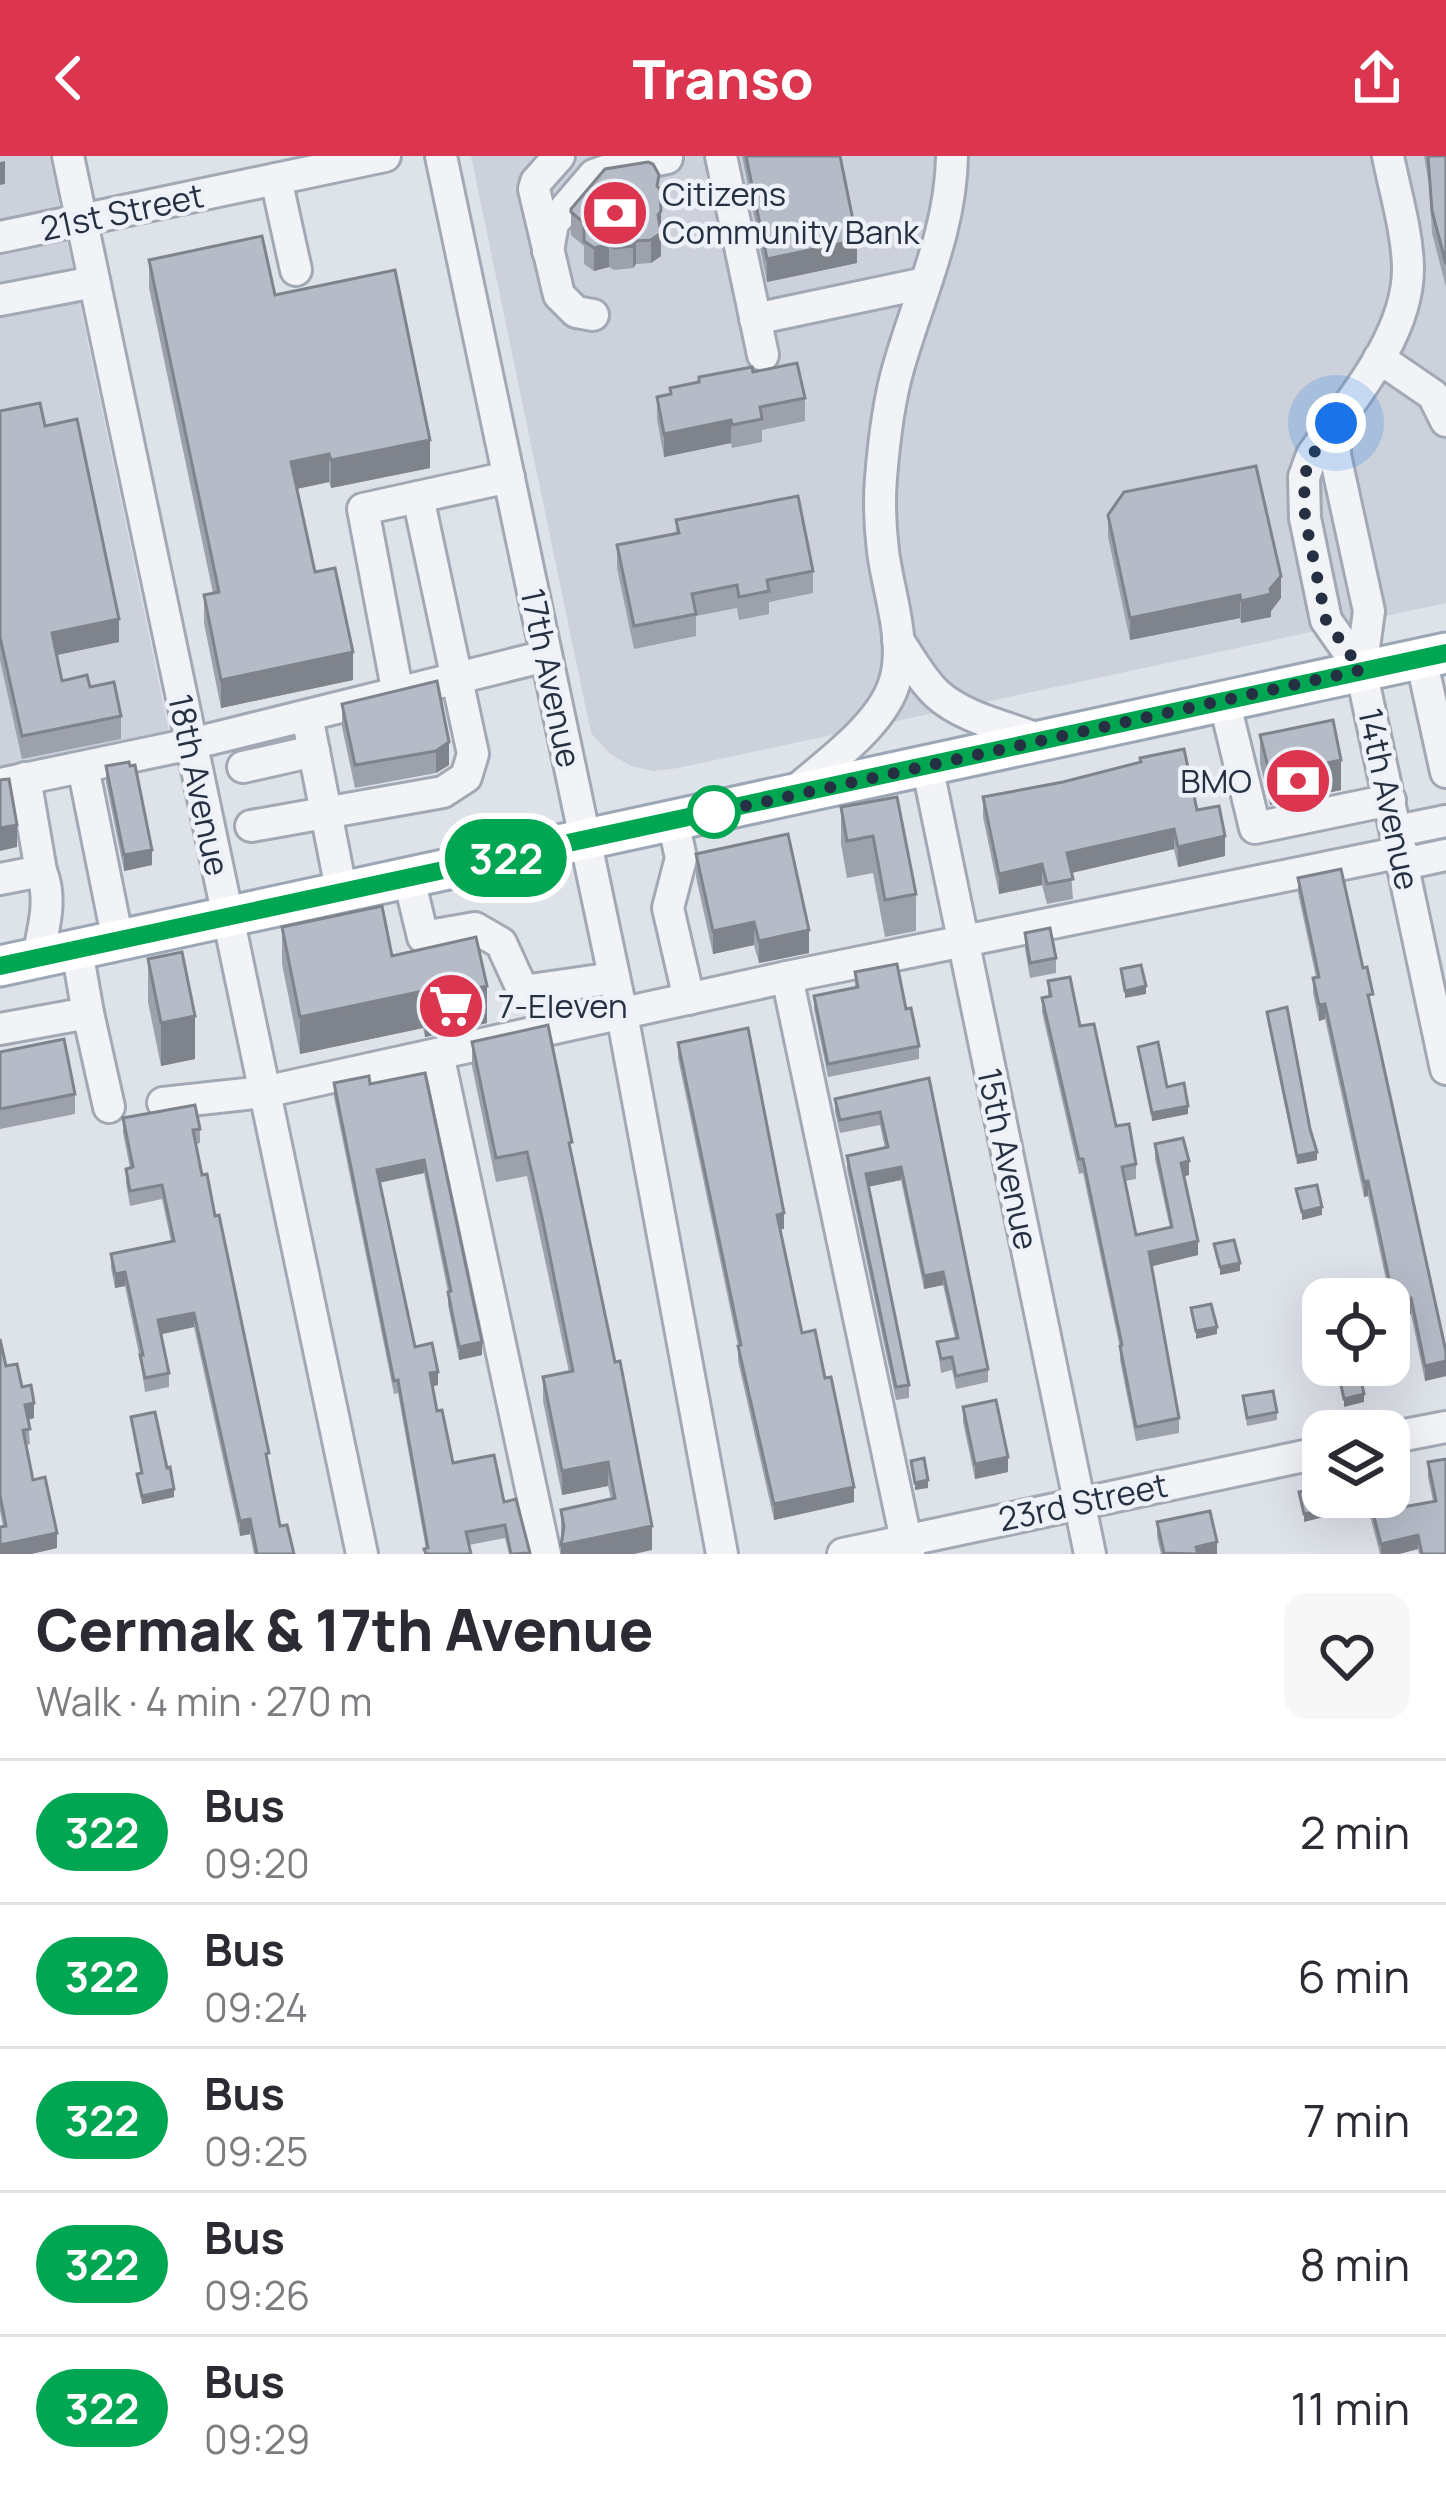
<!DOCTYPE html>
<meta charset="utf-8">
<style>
:root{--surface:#fff;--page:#f7f7f7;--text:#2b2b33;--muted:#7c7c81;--line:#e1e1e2;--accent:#dc354f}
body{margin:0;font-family:Manrope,sans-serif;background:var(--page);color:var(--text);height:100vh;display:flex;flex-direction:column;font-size:45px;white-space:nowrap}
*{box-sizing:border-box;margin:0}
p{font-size:39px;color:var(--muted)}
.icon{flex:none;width:66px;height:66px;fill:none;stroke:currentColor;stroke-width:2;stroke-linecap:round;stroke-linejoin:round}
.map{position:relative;height:1398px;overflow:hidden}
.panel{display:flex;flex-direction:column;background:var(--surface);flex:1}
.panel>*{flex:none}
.badge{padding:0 24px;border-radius:39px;font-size:42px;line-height:78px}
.tools{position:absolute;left:1302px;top:1122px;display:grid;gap:24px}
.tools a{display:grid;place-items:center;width:108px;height:108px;border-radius:24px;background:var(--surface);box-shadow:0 12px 48px #0002;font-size:60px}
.you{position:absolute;width:60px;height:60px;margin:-30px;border:9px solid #fff;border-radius:50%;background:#1a73e8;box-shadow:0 0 0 18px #1a73e833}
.map>.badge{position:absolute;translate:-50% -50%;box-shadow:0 0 0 6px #fff}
.round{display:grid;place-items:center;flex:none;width:126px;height:126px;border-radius:24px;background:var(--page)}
.overview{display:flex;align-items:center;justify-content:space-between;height:204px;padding:0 36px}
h1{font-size:57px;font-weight:800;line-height:90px}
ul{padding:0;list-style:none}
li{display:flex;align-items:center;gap:36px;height:144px;padding:0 36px;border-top:3px solid var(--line)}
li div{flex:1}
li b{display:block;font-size:45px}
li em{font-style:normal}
li .badge{min-width:132px;font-weight:700;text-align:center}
header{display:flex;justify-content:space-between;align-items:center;height:156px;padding:0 36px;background:var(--accent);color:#fff;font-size:54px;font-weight:800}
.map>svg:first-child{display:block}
.built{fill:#ccd1db}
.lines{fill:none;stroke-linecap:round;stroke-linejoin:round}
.minor-casing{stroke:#a3a9b4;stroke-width:36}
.major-casing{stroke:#9ca7b6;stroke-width:45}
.minor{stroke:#f1f3f7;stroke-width:30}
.major{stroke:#fff;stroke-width:39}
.wall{fill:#9ca1ab}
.shaded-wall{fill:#7f838b}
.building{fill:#b5bbc7;stroke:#7f838b;stroke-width:3}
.line-casing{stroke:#fff;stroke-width:27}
.line{stroke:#00a651;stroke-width:18}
.walk{stroke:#253042;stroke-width:12;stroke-dasharray:0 21.6}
.stop-dot{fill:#fff;stroke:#00a651;stroke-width:6}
.labels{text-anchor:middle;stroke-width:9;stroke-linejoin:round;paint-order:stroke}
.poi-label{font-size:33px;fill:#253042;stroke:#eef1f7;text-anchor:start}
.street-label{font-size:33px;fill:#253042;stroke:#eef1f7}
</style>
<header><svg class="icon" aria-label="back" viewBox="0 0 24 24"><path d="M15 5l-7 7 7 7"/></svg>Transo<svg class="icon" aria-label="share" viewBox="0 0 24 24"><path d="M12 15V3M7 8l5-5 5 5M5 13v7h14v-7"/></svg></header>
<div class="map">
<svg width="1446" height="1398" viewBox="0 0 1446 1398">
<rect width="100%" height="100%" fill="#dee2e9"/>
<!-- built -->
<g class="built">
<path d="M0 0H49L172 590 0 625Z"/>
<path d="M471 0H1446V447L678 612 654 615 631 610 610 598 591 577Z"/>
</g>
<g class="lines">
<defs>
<g id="minor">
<path d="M68 0 362 1398"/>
<path d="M441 0 622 858 722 1398"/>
<path d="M559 0 536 26 534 33 559 139 576 156 593 159"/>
<path d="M721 0 763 199"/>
<path d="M276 23 296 114"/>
<path d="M0 81 385 0"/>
<path d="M548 95 553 67 594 19 608 14 667 2"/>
<path d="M0 144 94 126"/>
<path d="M755 163 925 127"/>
<path d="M1379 202 1433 239 1446 265"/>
<path d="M1335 267V299L1369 455 1361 514 1446 913"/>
<path d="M898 484C910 502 921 523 937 538 963 562 1008 571 1040 584"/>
<path d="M1421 502 1446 616"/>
<path d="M1361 514 1326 464 1305 362 1304 321 1312 299C1350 246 1409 179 1408 111 1407 74 1395 36 1388 0"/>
<path d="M398 538 363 353 509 321"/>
<path d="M1224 544 1255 672 1390 644"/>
<path d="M307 560 342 738"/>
<path d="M927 609 1090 1398"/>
<path d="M83 611 118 785"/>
<path d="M243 611 314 595"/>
<path d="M0 628 191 588 546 500"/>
<path d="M793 637C825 609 878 572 893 531 909 490 888 437 883 395 880 370 879 346 881 322 884 285 888 248 898 213 918 142 951 75 952 0"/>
<path d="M673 665 681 702 668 752 689 843"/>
<path d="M251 670 443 636 466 621 473 598 418 341"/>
<path d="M1397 675 1446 665"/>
<path d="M1404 708 1446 699"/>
<path d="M0 723 41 715 25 622"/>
<path d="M409 723 423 781 475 772 501 787 523 835 614 822"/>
<path d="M38 802C43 772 53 744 41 715"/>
<path d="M787 821 909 1398"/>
<path d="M88 857 109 951"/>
<path d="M0 873 88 857 77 794"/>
<path d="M438 898 545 1398"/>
<path d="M163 947 264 936 787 821 1402 696"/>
<path d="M1389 1282 1446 1271"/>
<path d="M843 1398 1323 1296"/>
</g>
<path id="major" d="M0 810 1446 497"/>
</defs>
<!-- minor casing -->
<use href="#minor" class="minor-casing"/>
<!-- major casing -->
<use href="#major" class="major-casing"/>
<!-- minor -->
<use href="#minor" class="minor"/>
<!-- major -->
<use href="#major" class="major"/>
</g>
<!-- wall -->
<g class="wall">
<path d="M742 0H840L857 107 767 126Z"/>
<path d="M1424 0H1446V131L1432 77 1429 28Z"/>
<path d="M659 33 661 55V100L651 107 636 108 633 112 614 114 609 111 594 115 584 108V90L571 79V53Z"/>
<path d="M149 104 275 139 430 312 331 332 329 326 297 333 315 416 353 524 221 552 204 467V439L213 437 149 132Z"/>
<path d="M753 216 805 242V265L762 274V286L732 292 731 287 664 301 657 263V241Z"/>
<path d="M0 255 45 270 119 486 57 499 62 525 90 531 121 560V583L22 603 0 504Z"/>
<path d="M1108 359 1281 442 1271 455V461L1241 467 1240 462 1130 484 1108 381Z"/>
<path d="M676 364 813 415V437L769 446V458L739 464 737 452 696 460V480L634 493 617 412V389L676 377Z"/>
<path d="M342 548 449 586V609L436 617 355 632 342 571Z"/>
<path d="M1260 579 1341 634 1270 649 1260 608Z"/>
<path d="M106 610 152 709 124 715 106 626Z"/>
<path d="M897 641 916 738V775L885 781 873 717 847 722 841 688V651Z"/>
<path d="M983 641 1197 654 1225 700 1178 711 1174 693 1071 717 1073 743 1047 748 1042 729 999 738 983 661Z"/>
<path d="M696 698 809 797 759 807 754 789 713 798 696 721Z"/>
<path d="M1298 722 1373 854H1371L1446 1196V1220L1425 1225 1411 1158 1394 1161 1368 1040 1364 1041 1325 863 1319 865 1313 837V822L1316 821 1298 737Z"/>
<path d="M282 771 392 800 487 867 425 881 423 872 300 898 282 808Z"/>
<path d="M1025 777 1056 802V817L1030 822 1025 793Z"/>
<path d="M148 803 195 903 161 910 148 846Z"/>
<path d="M855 816 906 853 919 890V903L828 921 814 853V840L855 831Z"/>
<path d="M1048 825 1080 870 1116 970 1136 1008V1023L1125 1025 1136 1079 1170 1072 1155 1003V988L1189 1019 1184 1020 1198 1099 1151 1110 1179 1262V1277L1136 1285 1120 1204V1192L1083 1017 1079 1018 1042 856V842L1048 841Z"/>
<path d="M1267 856 1317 1004 1297 1008 1267 863Z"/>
<path d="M472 886 572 1003 652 1394 561 1398V1354L611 1343 608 1330 562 1339 543 1245V1221L569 1216 527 1020 496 1026 472 910Z"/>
<path d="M678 887 784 1073H780L802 1177 825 1222 854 1346 774 1364 738 1205V1190L678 902Z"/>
<path d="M1138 891 1167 931 1188 958 1152 965Z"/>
<path d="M0 896 75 938V958L0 973Z"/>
<path d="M425 917 482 1199 459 1204 448 1149V1136L424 1017 379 1027 415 1191 438 1229 433 1230 437 1255 453 1307 504 1346 530 1398H509L505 1382 469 1389 471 1398H424L426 1393 398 1237 394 1238 334 941V927L370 928Z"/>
<path d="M929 922 988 1213V1226L956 1233 952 1214 941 1217 937 1186 955 1182 943 1129 924 1133 901 1024 868 1031 909 1229V1242L896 1244 847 1013V1000L885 992 880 969 840 977 835 956V943Z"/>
<path d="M123 962 200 973V987L196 988 202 1019 269 1312 280 1370 294 1398H254L250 1378 240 1380 194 1171 161 1178 169 1217V1231L145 1236 140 1203 125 1130 115 1132 111 1112V1098L171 1085 162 1043 130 1050 126 1027V1013L130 1012 123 977Z"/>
<path d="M0 1183 6 1210 22 1231 34 1262 28 1264 30 1288 26 1289 33 1324 57 1392 31 1398H0L3 1370 0 1355Z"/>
<path d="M1243 1240 1277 1256V1264L1247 1270Z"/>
<path d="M963 1251 1008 1316 975 1323 963 1266Z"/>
<path d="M131 1261 174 1341 142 1348 137 1325V1318L141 1317Z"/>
<path d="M1428 1306 1446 1398H1419L1418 1393 1399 1398H1380L1365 1341H1389L1392 1353 1433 1345 1428 1321Z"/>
<path d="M1157 1366 1217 1398H1161L1157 1381Z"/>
</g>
<!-- shaded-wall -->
<g class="shaded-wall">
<path d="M5 5V28L0 29V6Z"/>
<path d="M661 55V100L651 107V84L658 59Z"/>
<path d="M857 84V107L767 126V103Z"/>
<path d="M636 85V108L633 112V90Z"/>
<path d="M609 88V111L594 115V92Z"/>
<path d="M731 264V287L664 301V278Z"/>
<path d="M430 284V312L331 332V304Z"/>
<path d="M329 298V326L291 334V306Z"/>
<path d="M1281 420V442L1271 455V461L1241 467V445L1270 433Z"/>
<path d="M1240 439V462L1130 484V462Z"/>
<path d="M119 463V486L52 500V477Z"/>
<path d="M353 496V524L221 552V524Z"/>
<path d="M449 586V609L436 617V595Z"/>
<path d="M1341 604V634L1270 649V619Z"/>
<path d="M17 669V691L0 695V672Z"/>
<path d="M1174 673V693L1067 718V697Z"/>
<path d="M1225 680V700L1178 711V691Z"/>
<path d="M152 694V709L124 715V699Z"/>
<path d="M1042 708V729L999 738V718Z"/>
<path d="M754 766V789L713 798V775Z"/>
<path d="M809 774V797L759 807V785Z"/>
<path d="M487 830V867L425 881V844Z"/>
<path d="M1146 830V838L1125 842V835Z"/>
<path d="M423 835V872L300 898V861Z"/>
<path d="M1325 848V863L1319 865V849Z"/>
<path d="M195 860V903L161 910V867Z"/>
<path d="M1188 950V958L1152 965V957Z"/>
<path d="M1317 996V1004L1297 1008V1000Z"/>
<path d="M424 1004V1017L377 1027V1014Z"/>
<path d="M1189 1005V1019L1181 1021V1007Z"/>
<path d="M901 1011V1024L866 1031V1018Z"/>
<path d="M1368 1025V1040L1364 1041V1026Z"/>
<path d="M1322 1051V1059L1302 1064V1056Z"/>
<path d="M784 1057V1073L777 1074V1059Z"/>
<path d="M1198 1085V1099L1149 1111V1096Z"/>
<path d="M1240 1107V1115L1220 1119V1111Z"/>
<path d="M125 1116V1130L115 1132V1118Z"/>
<path d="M943 1116V1129L924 1133V1120Z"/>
<path d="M1411 1142V1158L1394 1161V1146Z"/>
<path d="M194 1157V1171L158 1179V1164Z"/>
<path d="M1217 1171V1178L1196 1183V1175Z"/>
<path d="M482 1186V1199L459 1204V1191Z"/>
<path d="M1446 1205V1220L1425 1225V1210Z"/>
<path d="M438 1216V1229L430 1231V1217Z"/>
<path d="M1364 1238V1246L1344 1251V1243Z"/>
<path d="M34 1247V1262L25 1264V1249Z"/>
<path d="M1008 1301V1316L975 1323V1308Z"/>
<path d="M608 1306V1330L562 1339V1315Z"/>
<path d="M928 1324V1332L915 1334V1327Z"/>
<path d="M854 1331V1346L774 1364V1348Z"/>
<path d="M174 1333V1341L142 1348V1340Z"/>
<path d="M1324 1354V1361L1304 1366V1358Z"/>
<path d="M250 1363V1378L240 1380V1365Z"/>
<path d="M652 1370V1394L634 1398H561V1389Z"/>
<path d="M57 1377V1392L31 1398H0V1389Z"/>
<path d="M1418 1379V1393L1399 1398H1381V1388Z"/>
<path d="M1217 1386V1398H1196V1391Z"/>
</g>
<!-- building -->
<g class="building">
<path d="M746 0H840L857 84 767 103Z"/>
<path d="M1428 0H1446V108L1432 55Z"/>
<path d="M648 6 653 8 659 19 657 30 660 33 661 55 658 59 661 77 651 84 636 85 633 90 614 92 609 88 594 92 584 85V67L571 56V53L605 13Z"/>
<path d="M262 80 275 139 395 114 430 284 331 304 329 298 291 306 315 416 335 412 353 496 221 524 204 439 219 436 149 104Z"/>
<path d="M797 207 805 242 760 251 762 263 732 269 731 264 664 278 657 241 671 238 670 232 699 226V221L752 211 753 216Z"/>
<path d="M40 247 45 270 77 263 119 463 52 477 62 525 87 519 90 531 114 526 121 560 22 580 0 481V255Z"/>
<path d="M1256 310 1281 420 1270 433 1271 438 1241 445 1240 439 1130 462 1108 359 1124 336Z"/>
<path d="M798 340 813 415 767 424 769 435 739 441 737 429 692 438 696 458 634 470 617 389 679 377 676 364Z"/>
<path d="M437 525 449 586 436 595 355 609 342 548Z"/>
<path d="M1333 564 1341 604 1270 619 1260 579Z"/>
<path d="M1184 593 1197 654 1219 650 1225 680 1178 691 1174 673 1067 697 1073 723 1047 728 1042 708 999 718 983 641 1063 626 1141 606 1140 602Z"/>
<path d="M129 606 130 610 135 609 152 694 124 699 106 610Z"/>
<path d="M9 623 17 669 0 672V624Z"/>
<path d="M897 641 916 738 885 744 873 680 847 685 841 651Z"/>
<path d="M788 678 809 774 759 785 754 766 713 775 696 698Z"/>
<path d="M1341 713 1363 812 1367 811 1373 838 1368 839 1446 1196V1205L1425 1210 1411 1142 1394 1146 1368 1025 1364 1026 1325 848 1319 849 1313 822 1319 821 1298 722Z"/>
<path d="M382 750 392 800 476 781 487 830 425 844 423 835 300 861 282 771Z"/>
<path d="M1050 772 1056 802 1030 807 1025 777Z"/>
<path d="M182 796 195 860 161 867 148 803Z"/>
<path d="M897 808 906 853 911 852 919 890 828 908 814 840 858 831 855 816Z"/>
<path d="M1141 809 1146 830 1125 835 1121 813Z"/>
<path d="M1070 821 1080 870 1094 868 1116 970 1129 968 1136 1008 1122 1011 1136 1079 1172 1071 1155 988 1183 982 1189 1005 1181 1007 1198 1085 1149 1096 1179 1262 1136 1271 1120 1190 1122 1189 1083 1003H1079L1042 842 1051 840 1048 825Z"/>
<path d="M1287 851 1310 973 1317 996 1297 1000 1267 856Z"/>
<path d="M548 869 572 986 569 987 585 1063 615 1206 620 1205 652 1370 561 1389 564 1371 561 1354 615 1342 608 1306 562 1315 543 1221 573 1215 543 1066 527 996 496 1002 472 886Z"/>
<path d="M748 872 784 1057 777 1059 802 1177 815 1174 825 1222 831 1221 854 1331 774 1348 738 1190 741 1189 678 887Z"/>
<path d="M64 883 75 938 0 953V896Z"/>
<path d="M1158 886 1167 931 1184 927 1188 950 1152 957 1138 891Z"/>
<path d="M425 917 482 1186 459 1191 448 1136 451 1135 424 1004 377 1014 415 1191 432 1187 438 1216 430 1217 437 1255 442 1254 453 1307 494 1299 504 1346 516 1343 530 1397 511 1398 505 1369 466 1376 471 1398H426L424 1393 428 1392 398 1224 394 1225 334 927 369 920 370 928Z"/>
<path d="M929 922 988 1213 956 1220 952 1201 941 1203 937 1186 958 1182 943 1116 924 1120 901 1011 866 1018 909 1229 896 1231 847 1000 888 991 880 956 840 964 835 943Z"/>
<path d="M195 949 200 973 193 974 202 1019 207 1018 215 1060 219 1059 269 1297 266 1298 280 1370 287 1369 294 1398H257L250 1363 240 1365 194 1157 158 1164 169 1217 145 1222 140 1199H143L125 1116 115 1118 111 1098 174 1085 162 1029 130 1035 126 1013 133 1011 123 962Z"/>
<path d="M1317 1029 1322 1051 1302 1056 1296 1033Z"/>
<path d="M1234 1084 1240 1107 1220 1111 1214 1088Z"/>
<path d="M1211 1148 1217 1171 1196 1175 1191 1152Z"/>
<path d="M0 1183 6 1210 17 1208 22 1231 31 1229 34 1247 25 1249 30 1273 23 1274 33 1324 45 1321 57 1377 0 1389V1371L6 1370 0 1339Z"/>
<path d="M1359 1215 1364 1238 1344 1243 1339 1220Z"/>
<path d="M1273 1235 1277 1256 1247 1262 1243 1240Z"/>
<path d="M996 1244 1008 1301 975 1308 963 1251Z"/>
<path d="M155 1256 167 1312 170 1311 174 1333 142 1340 137 1318 142 1317 131 1261Z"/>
<path d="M924 1302 928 1324 915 1327 911 1305Z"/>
<path d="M1446 1303V1398H1422L1418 1379 1381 1388 1369 1341 1389 1340 1392 1353 1436 1345 1428 1306Z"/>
<path d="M1320 1332 1324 1354 1304 1358 1299 1336Z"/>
<path d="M1210 1355 1217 1386 1196 1391 1198 1398 1164 1397 1157 1366Z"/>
</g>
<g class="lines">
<defs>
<path id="line" d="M0 810 1446 497"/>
</defs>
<!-- line casing -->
<use href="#line" class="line-casing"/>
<!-- line -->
<use href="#line" class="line"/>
<!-- walk -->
<path class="walk" d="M714 656 709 658 1361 514 1326 464 1305 362 1304 321 1312 299 1336 267"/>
</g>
<!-- icons -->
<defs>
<symbol id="bank-disc" viewBox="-11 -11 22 22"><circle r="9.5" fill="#dc354f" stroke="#eef1f7"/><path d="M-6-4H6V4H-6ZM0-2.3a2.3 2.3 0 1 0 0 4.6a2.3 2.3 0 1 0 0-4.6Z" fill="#fff"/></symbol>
<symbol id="supermarket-disc" viewBox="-11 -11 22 22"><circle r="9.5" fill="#dc354f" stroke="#eef1f7"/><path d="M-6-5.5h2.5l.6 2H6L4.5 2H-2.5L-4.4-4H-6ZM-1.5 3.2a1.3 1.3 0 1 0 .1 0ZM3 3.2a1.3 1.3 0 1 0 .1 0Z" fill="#fff"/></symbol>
</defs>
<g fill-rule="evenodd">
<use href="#bank-disc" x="577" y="19" width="76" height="76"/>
<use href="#bank-disc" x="1260" y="587" width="76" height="76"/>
<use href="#supermarket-disc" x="413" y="812" width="76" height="76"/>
</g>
<!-- markers -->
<circle class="stop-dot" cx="714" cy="656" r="24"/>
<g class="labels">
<!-- poi labels -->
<g class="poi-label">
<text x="662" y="50">Citizens<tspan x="662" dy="38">Community Bank</tspan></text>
<text x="1252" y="637" text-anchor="end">BMO</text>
<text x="498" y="862">7-Eleven</text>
</g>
<!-- street labels -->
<g class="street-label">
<text transform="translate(122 56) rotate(-12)" y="12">21st Street</text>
<text transform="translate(551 522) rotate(78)" y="12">17th Avenue</text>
<text transform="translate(199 629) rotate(78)" y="12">18th Avenue</text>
<text transform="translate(1389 643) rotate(78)" y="12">14th Avenue</text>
<text transform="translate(1008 1003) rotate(78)" y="12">15th Avenue</text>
<text transform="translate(1083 1346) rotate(-12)" y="12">23rd Street</text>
</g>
</g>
</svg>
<div class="tools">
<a><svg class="icon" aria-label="locate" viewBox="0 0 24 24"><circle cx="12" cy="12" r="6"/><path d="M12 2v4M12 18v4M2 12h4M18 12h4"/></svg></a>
<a><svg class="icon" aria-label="layers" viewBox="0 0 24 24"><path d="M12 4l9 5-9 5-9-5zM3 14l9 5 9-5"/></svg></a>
</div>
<div class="you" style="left:1336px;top:267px"></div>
<b class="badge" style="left:506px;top:702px;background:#00a651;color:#fff">322</b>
</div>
<section class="panel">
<div class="overview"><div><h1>Cermak &amp; 17th Avenue</h1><p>Walk · 4 min · 270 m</p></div><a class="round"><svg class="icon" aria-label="heart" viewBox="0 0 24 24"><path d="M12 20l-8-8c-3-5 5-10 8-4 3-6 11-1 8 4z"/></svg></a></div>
<ul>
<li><span class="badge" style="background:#00a651;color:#fff">322</span><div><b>Bus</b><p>09:20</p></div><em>2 min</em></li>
<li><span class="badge" style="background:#00a651;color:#fff">322</span><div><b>Bus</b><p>09:24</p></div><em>6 min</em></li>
<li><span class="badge" style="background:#00a651;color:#fff">322</span><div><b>Bus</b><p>09:25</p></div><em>7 min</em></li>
<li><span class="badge" style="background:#00a651;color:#fff">322</span><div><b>Bus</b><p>09:26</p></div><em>8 min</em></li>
<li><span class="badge" style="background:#00a651;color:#fff">322</span><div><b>Bus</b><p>09:29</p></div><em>11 min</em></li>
</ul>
</section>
